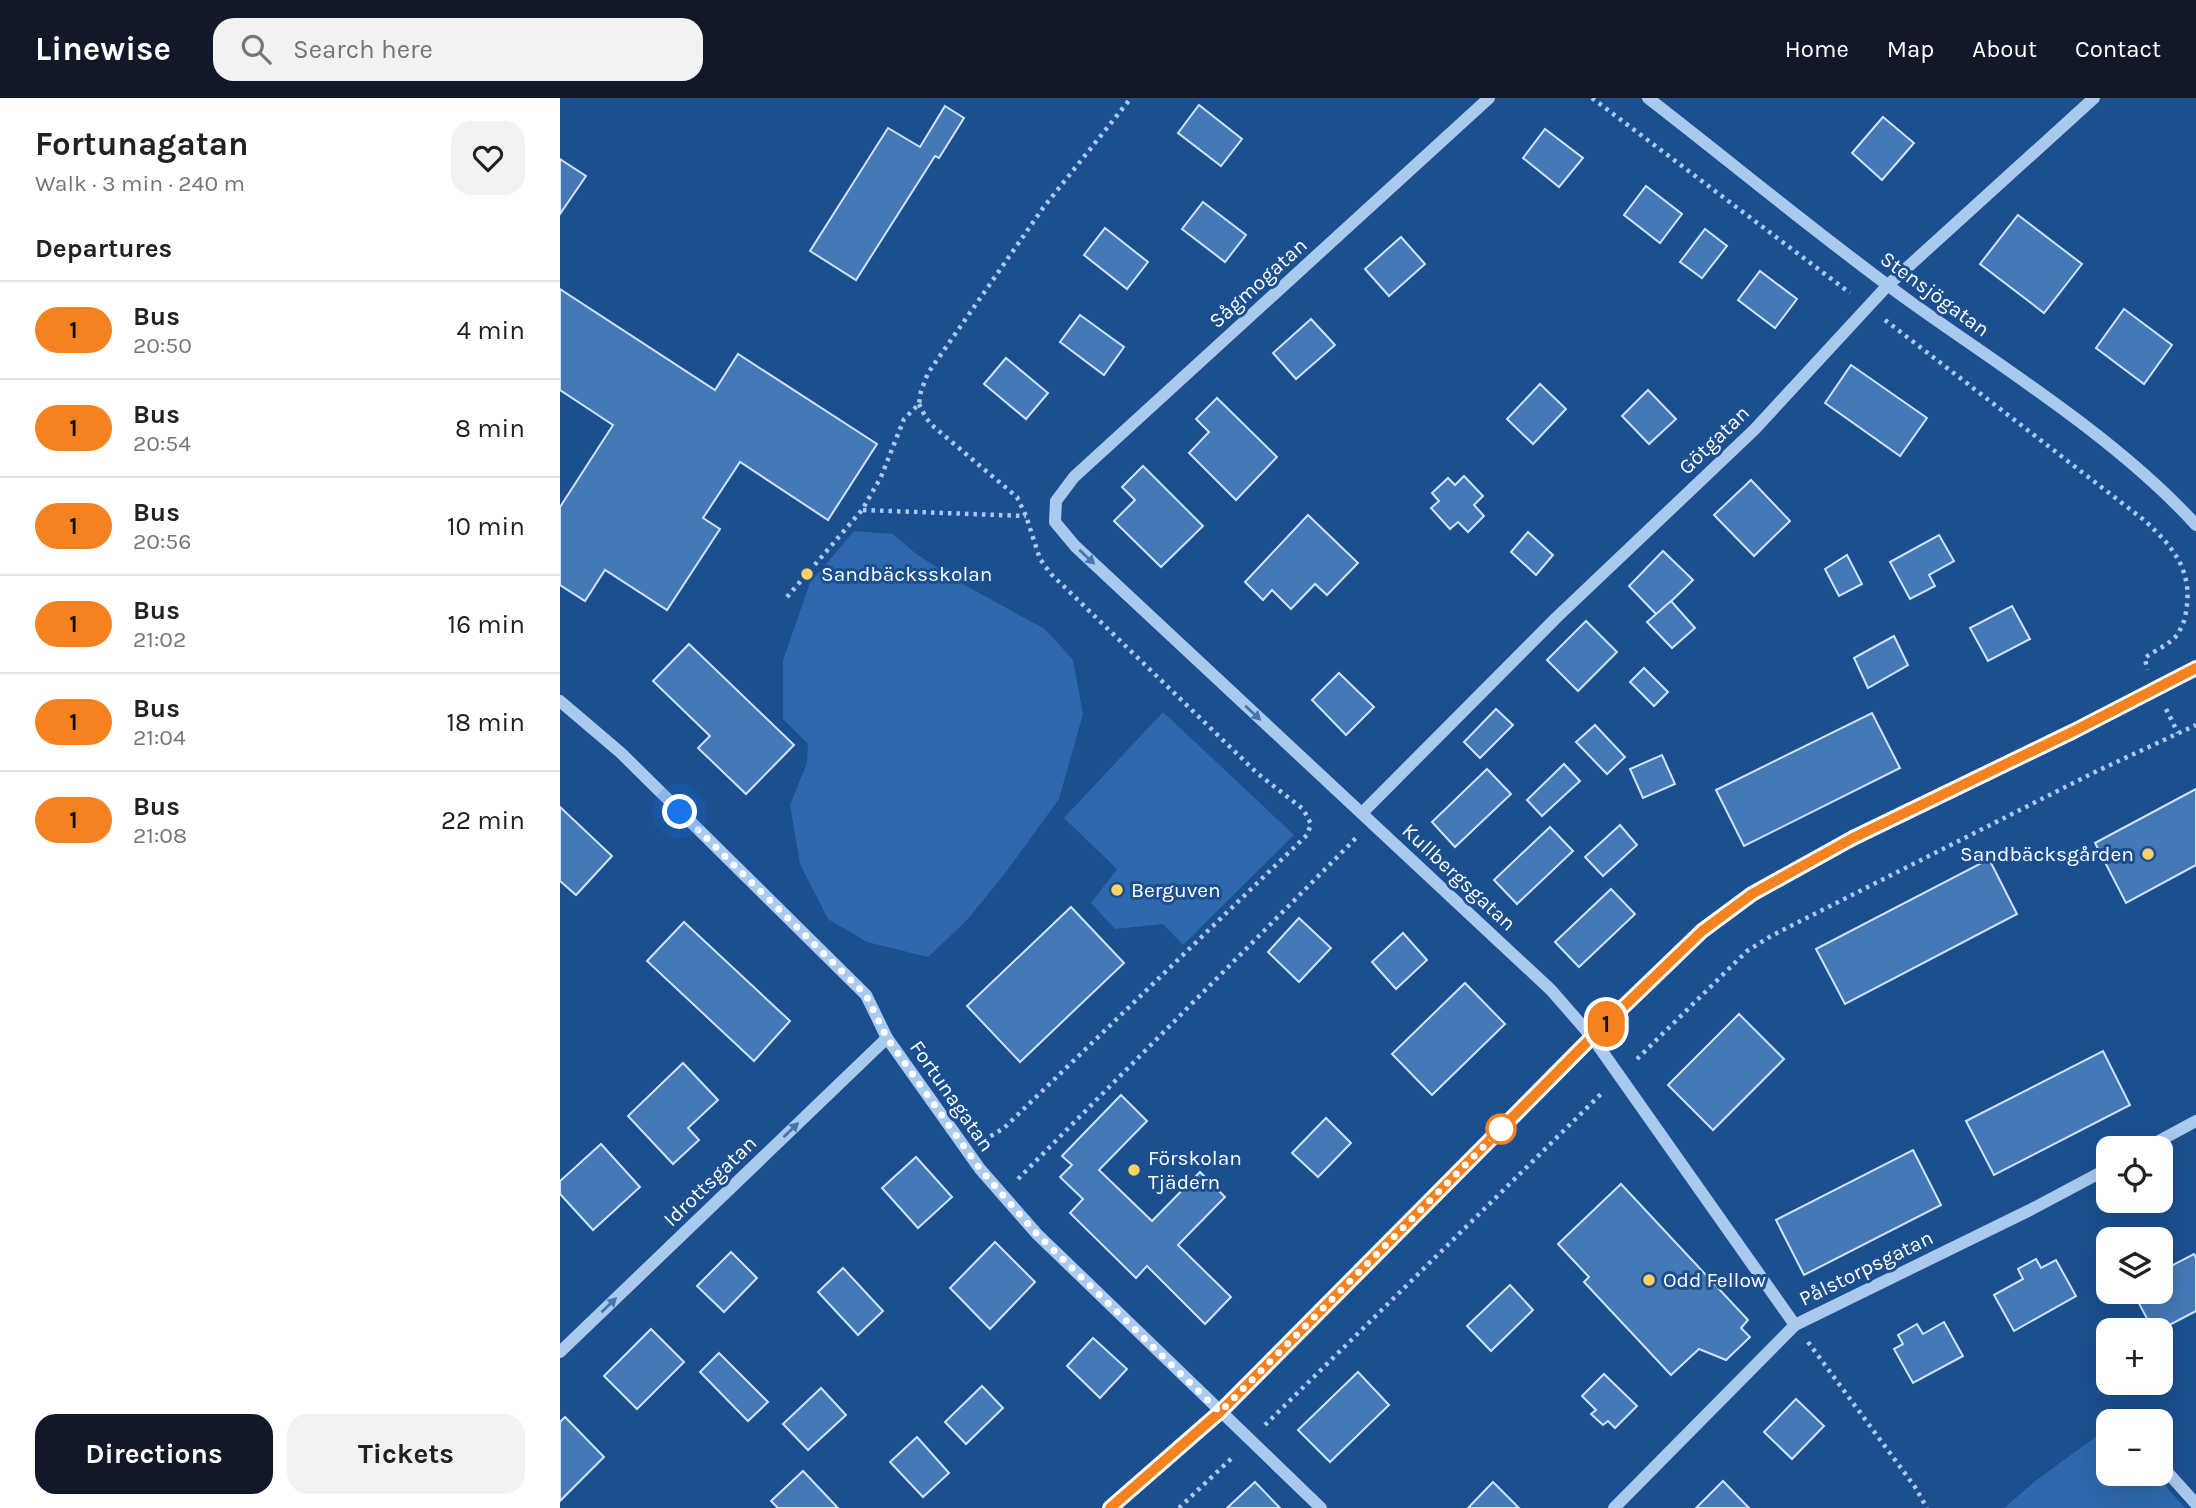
<!DOCTYPE html>
<meta charset="utf-8">
<style>
:root{--surface:#fff;--page:#f2f2f2;--text:#202124;--muted:#757577;--line:#e0e0e0;--accent:#111827}
body{margin:0;font-family:Karla,sans-serif;background:var(--page);color:var(--text);height:100vh;display:flex;flex-direction:column;font-size:26px;white-space:nowrap}
*{box-sizing:border-box;margin:0}
p{font-size:23px;color:var(--muted)}
.icon{flex:none;width:38px;height:38px;fill:none;stroke:currentColor;stroke-width:2;stroke-linecap:round;stroke-linejoin:round}
.map{position:relative;flex:1;overflow:hidden}
.side{display:flex;flex-direction:column;background:var(--surface);width:560px}
.side>*{flex:none}
.badge{padding:0 14px;border-radius:23px;font-size:24px;line-height:46px}
.tools{position:absolute;left:1536px;top:1038px;display:grid;gap:14px}
.tools a{display:grid;place-items:center;width:77px;height:77px;border-radius:14px;background:var(--surface);box-shadow:0 7px 28px #0002;font-size:35px}
.you{position:absolute;width:35px;height:35px;margin:-18px;border:5px solid #fff;border-radius:50%;background:#1a73e8;box-shadow:0 0 0 10px #1a73e833}
.map>.badge{position:absolute;translate:-50% -50%;box-shadow:0 0 0 4px #fff}
h2{padding:0 35px;font-size:26px;line-height:63px}
.round{display:grid;place-items:center;flex:none;width:74px;height:74px;border-radius:21px;background:var(--page)}
.overview{display:flex;align-items:center;justify-content:space-between;height:119px;padding:0 35px}
h1{font-size:33px;font-weight:700;line-height:52px}
.button{display:flex;gap:14px;margin-top:auto;padding:14px 35px}
.button a{flex:1;height:80px;border-radius:21px;background:var(--accent);color:#fff;font-size:28px;font-weight:700;line-height:80px;text-align:center}
.button a+a{background:var(--page);color:var(--text)}
ul{padding:0;list-style:none}
li{display:flex;align-items:center;gap:21px;height:98px;padding:0 35px;border-top:2px solid var(--line)}
li div{flex:1}
li b{display:block;font-size:26px}
li em{font-style:normal}
li .badge{min-width:77px;font-weight:700;text-align:center}
header{display:flex;align-items:center;gap:42px;box-sizing:border-box;height:98px;padding:0 35px;background:var(--accent);color:#fff}
header strong{font-size:33px}
nav{display:flex;gap:38px;margin-inline-start:auto;font-size:24px}
.search{width:490px;height:63px;background:var(--page);display:flex;align-items:center;gap:18px;box-sizing:border-box;padding:0 24px;border-radius:21px;color:var(--muted);font-size:26px}
main{display:flex;flex:1;min-height:0}
.map>svg:first-child{display:block}
.green{fill:#2e69ad}
.building{fill:#4478b7;stroke:#cfe3fa;stroke-width:2}
.lines{fill:none;stroke-linecap:round;stroke-linejoin:round}
.path{stroke:#a9c9ee;stroke-width:4.5;stroke-dasharray:3.5 5;stroke-linecap:butt}
.minor{stroke:#a9c9ee;stroke-width:12}
.oneway{fill:#4674ac}
.line-casing{stroke:#fff;stroke-width:16}
.line{stroke:#f58220;stroke-width:10}
.walk{stroke:#fff;stroke-width:7;stroke-dasharray:0 12.6}
.poi-dot{fill:#ffd166;stroke:#1b4f8f;stroke-width:2.5}
.stop-dot{fill:#fff;stroke:#f58220;stroke-width:3.5}
.labels{text-anchor:middle;stroke-width:6;stroke-linejoin:round;paint-order:stroke}
.street-label{font-size:21px;fill:#fff;stroke:#1b4f8f}
.poi-label{font-size:21px;fill:#fff;stroke:#1b4f8f;text-anchor:start}
</style>
<header>
<strong>Linewise</strong>
<div class="search"><svg class="icon" aria-label="search" viewBox="0 0 24 24"><circle cx="10" cy="10" r="6"/><path d="M15 15l6 6"/></svg>Search here</div>
<nav><a>Home</a><a>Map</a><a>About</a><a>Contact</a></nav>
</header>
<main>
<section class="side">
<div class="overview"><div><h1>Fortunagatan</h1><p>Walk · 3 min · 240 m</p></div><a class="round"><svg class="icon" aria-label="heart" viewBox="0 0 24 24"><path d="M12 20l-8-8c-3-5 5-10 8-4 3-6 11-1 8 4z"/></svg></a></div>
<h2>Departures</h2>
<ul>
<li><span class="badge" style="background:#f58220;color:#111">1</span><div><b>Bus</b><p>20:50</p></div><em>4 min</em></li>
<li><span class="badge" style="background:#f58220;color:#111">1</span><div><b>Bus</b><p>20:54</p></div><em>8 min</em></li>
<li><span class="badge" style="background:#f58220;color:#111">1</span><div><b>Bus</b><p>20:56</p></div><em>10 min</em></li>
<li><span class="badge" style="background:#f58220;color:#111">1</span><div><b>Bus</b><p>21:02</p></div><em>16 min</em></li>
<li><span class="badge" style="background:#f58220;color:#111">1</span><div><b>Bus</b><p>21:04</p></div><em>18 min</em></li>
<li><span class="badge" style="background:#f58220;color:#111">1</span><div><b>Bus</b><p>21:08</p></div><em>22 min</em></li>
</ul>
<div class="button"><a>Directions</a><a>Tickets</a></div>
</section>
<div class="map">
<svg width="1636" height="1410" viewBox="0 0 1636 1410">
<rect width="100%" height="100%" fill="#1b4f8f"/>
<!-- green -->
<g class="green">
<path d="M294 433 333 436 355 455 399 484 485 531 513 562 523 616 499 701 443 778 407 822 368 859 307 844 268 821 240 766 230 707 247 665 248 646 223 621V562L250 485Z"/>
<path d="M603 614 734 737 623 847 603 826 555 831 531 805 557 771 504 720Z"/>
<path d="M1549 1329V1376H1595L1625 1410H1444L1474 1384Z"/>
</g>
<!-- building -->
<g class="building">
<path d="M639 7 682 41 661 68 618 35Z"/>
<path d="M385 8 404 20 379 60 375 58 296 182 250 153 328 30 360 49Z"/>
<path d="M1323 19 1354 45 1322 82 1292 55Z"/>
<path d="M985 31 1023 60 999 89 963 60Z"/>
<path d="M0 61 26 78 0 116Z"/>
<path d="M1086 88 1122 116 1100 145 1064 117Z"/>
<path d="M643 104 686 137 665 164 622 131Z"/>
<path d="M1458 117 1522 166 1484 215 1420 166Z"/>
<path d="M545 130 588 164 567 191 524 157Z"/>
<path d="M1145 131 1167 148 1142 180 1120 164Z"/>
<path d="M841 139 865 166 829 198 805 171Z"/>
<path d="M1200 173 1237 201 1215 230 1178 202Z"/>
<path d="M0 191 155 292 178 256 317 346 268 422 180 364 143 420 160 431 107 512 45 472 25 503 0 487V409L53 327 0 292Z"/>
<path d="M1564 211 1612 247 1584 286 1536 250Z"/>
<path d="M520 217 564 249 544 277 500 244Z"/>
<path d="M751 221 775 247 736 281 713 255Z"/>
<path d="M446 260 488 295 466 321 424 286Z"/>
<path d="M1291 267 1367 320 1340 358 1265 305Z"/>
<path d="M980 286 1006 311 973 346 947 321Z"/>
<path d="M1088 292 1116 321 1089 346 1062 318Z"/>
<path d="M657 300 717 359 676 402 629 355 649 334 636 321Z"/>
<path d="M583 368 643 428 601 469 554 423 575 402 562 389Z"/>
<path d="M904 378 923 398 914 407 924 418 908 434 898 424 890 431 871 410 879 403 872 395 888 380 895 387Z"/>
<path d="M1191 382 1230 423 1194 458 1154 417Z"/>
<path d="M748 417 798 465 767 497 755 486 731 511 712 492 703 502 685 484Z"/>
<path d="M968 434 993 457 976 477 951 454Z"/>
<path d="M1379 437 1394 463 1369 477 1375 488 1350 501 1330 464Z"/>
<path d="M1103 453 1133 482 1097 517 1069 488Z"/>
<path d="M1287 457 1302 486 1279 498 1265 471Z"/>
<path d="M1111 503 1135 530 1112 550 1087 524Z"/>
<path d="M1452 508 1470 541 1428 563 1410 530Z"/>
<path d="M1026 523 1057 554 1018 593 987 562Z"/>
<path d="M1334 538 1348 567 1308 590 1294 560Z"/>
<path d="M129 546 234 647 186 696 138 650 150 638 93 583Z"/>
<path d="M1084 570 1108 594 1094 608 1070 584Z"/>
<path d="M779 575 814 609 786 637 752 602Z"/>
<path d="M936 611 953 627 920 660 904 644Z"/>
<path d="M1312 615 1340 670 1184 748 1156 692Z"/>
<path d="M1035 627 1065 659 1047 676 1016 644Z"/>
<path d="M1102 657 1115 686 1083 700 1070 671Z"/>
<path d="M1004 666 1020 683 982 718 967 702Z"/>
<path d="M927 671 951 696 895 749 872 724Z"/>
<path d="M1636 691V767L1566 805 1535 745Z"/>
<path d="M0 709 52 758 16 797 0 783Z"/>
<path d="M1060 727 1077 747 1043 778 1025 759Z"/>
<path d="M990 729 1013 753 957 806 934 782Z"/>
<path d="M1429 761 1457 816 1285 906 1256 851Z"/>
<path d="M1051 791 1075 816 1019 869 995 844Z"/>
<path d="M511 809 564 865 460 964 407 908Z"/>
<path d="M739 820 771 850 739 884 708 854Z"/>
<path d="M124 824 230 923 194 963 87 863Z"/>
<path d="M843 835 867 862 836 891 812 864Z"/>
<path d="M905 885 945 926 872 997 832 956Z"/>
<path d="M1179 916 1224 961 1153 1032 1108 987Z"/>
<path d="M1543 953 1570 1007 1434 1077 1406 1023Z"/>
<path d="M123 965 158 1002 128 1030 139 1042 113 1066 68 1018Z"/>
<path d="M561 997 587 1023 539 1072 592 1123 640 1074 665 1099 618 1147 671 1199 645 1226 587 1168 576 1180 510 1115 523 1101 500 1079 512 1067 502 1058Z"/>
<path d="M766 1020 791 1045 758 1079 732 1055Z"/>
<path d="M41 1046 80 1089 33 1132 0 1096V1083Z"/>
<path d="M1353 1052 1381 1107 1244 1177 1216 1122Z"/>
<path d="M356 1059 392 1099 358 1130 322 1090Z"/>
<path d="M1061 1086 1188 1222 1181 1230 1190 1239 1166 1262 1139 1251 1111 1277 1024 1184 1029 1179 998 1146Z"/>
<path d="M435 1144 475 1184 430 1231 390 1190Z"/>
<path d="M171 1154 197 1180 164 1214 137 1188Z"/>
<path d="M1634 1156 1636 1160V1213L1600 1232H1593L1573 1194H1601V1173Z"/>
<path d="M1476 1161 1481 1170 1496 1162 1516 1198 1454 1233 1434 1197 1463 1181 1458 1171Z"/>
<path d="M283 1170 323 1213 298 1237 258 1194Z"/>
<path d="M950 1187 973 1212 931 1253 907 1228Z"/>
<path d="M1384 1224 1403 1258 1353 1285 1334 1251 1343 1246 1338 1237 1357 1226 1363 1236Z"/>
<path d="M91 1231 124 1264 77 1311 44 1278Z"/>
<path d="M533 1240 567 1271 540 1300 507 1268Z"/>
<path d="M159 1255 208 1304 188 1323 140 1274Z"/>
<path d="M798 1274 829 1307 770 1364 738 1332Z"/>
<path d="M1044 1276 1077 1308 1055 1330 1048 1323 1043 1327 1031 1316 1036 1312 1022 1298Z"/>
<path d="M422 1288 443 1310 406 1346 385 1324Z"/>
<path d="M261 1290 286 1317 248 1352 223 1326Z"/>
<path d="M1236 1301 1264 1328 1232 1361 1204 1334Z"/>
<path d="M5 1319 44 1359 0 1403V1324Z"/>
<path d="M357 1339 389 1375 363 1399 330 1364Z"/>
<path d="M243 1373 278 1410H218L211 1403Z"/>
<path d="M1163 1383 1189 1410H1136Z"/>
<path d="M695 1384 720 1410H667Z"/>
<path d="M933 1384 959 1410H908Z"/>
</g>
<g class="lines">
<!-- path -->
<g class="path">
<path d="M1032 0 1290 195"/>
<path d="M1325 222 1584 422C1616 451 1636 477 1624 523 1622 527 1620 533 1617 537 1609 547 1595 552 1585 560L1587 572"/>
<path d="M359 306 366 320 374 329 457 399 466 418 480 461 491 476 697 675 743 711 751 726 747 737 444 1030 426 1041"/>
<path d="M303 412 466 418"/>
<path d="M227 499 302 412 321 379 344 321 359 306 361 293 368 275 483 110 571 0"/>
<path d="M1606 611 1618 635"/>
<path d="M1077 961 1187 853 1211 838 1533 675 1636 627"/>
<path d="M458 1081 797 739"/>
<path d="M1248 1244 1355 1389 1367 1410"/>
<path d="M705 1327 1043 994"/>
<path d="M619 1410 674 1358"/>
</g>
<!-- minor -->
<g class="minor">
<path d="M929 0 514 379 496 403 495 424 515 448 991 892 1032 939 1235 1227"/>
<path d="M1088 0C1176 68 1262 140 1352 205 1446 272 1559 342 1636 427"/>
<path d="M0 603 61 655 306 897 327 940 420 1071 477 1136 761 1410"/>
<path d="M803 714 996 520 1194 332 1328 187 1534 0"/>
<path d="M1586 1050 1636 1023"/>
<path d="M0 1254 327 940"/>
<path d="M1601 1367 1636 1406"/>
<path d="M550 1410 660 1314 1032 939 1142 833 1192 796 1293 740 1514 633 1636 570"/>
<path d="M1054 1410 1235 1227 1470 1112 1549 1070"/>
</g>
</g>
<!-- one-way arrows -->
<defs><path id="oneway-solid" d="M-6-.8H1V-3.2L6.5 0L1 3.2V.8H-6Z" transform="scale(1.75)"/></defs>
<g class="oneway">
<use href="#oneway-solid" transform="translate(527 459) rotate(43)"/>
<use href="#oneway-solid" transform="translate(693 615) rotate(43)"/>
<use href="#oneway-solid" transform="translate(231 1032) rotate(-44)"/>
<use href="#oneway-solid" transform="translate(49 1207) rotate(-44)"/>
</g>
<g class="lines">
<defs>
<path id="line" d="M550 1410 660 1314 1032 939 1142 833 1192 796 1293 740 1514 633 1636 570"/>
</defs>
<!-- line casing -->
<use href="#line" class="line-casing"/>
<!-- line -->
<use href="#line" class="line"/>
<!-- walk -->
<path class="walk" d="M120 714 306 897 327 940 420 1071 477 1136 660 1314 941 1031"/>
</g>
<!-- markers -->
<g class="poi-dot">
<circle cx="247" cy="476" r="7"/>
<circle cx="1588" cy="756" r="7"/>
<circle cx="557" cy="792" r="7"/>
<circle cx="574" cy="1072" r="7"/>
<circle cx="1089" cy="1182" r="7"/>
</g>
<circle class="stop-dot" cx="941" cy="1031" r="14"/>
<g class="labels">
<!-- street labels -->
<g class="street-label">
<text transform="translate(698 185) rotate(-42)" y="7">Sågmogatan</text>
<text transform="translate(1375 196) rotate(36)" y="7">Stensjögatan</text>
<text transform="translate(1154 342) rotate(-44)" y="7">Götgatan</text>
<text transform="translate(899 779) rotate(43)" y="7">Kullbergsgatan</text>
<text transform="translate(392 998) rotate(55)" y="7">Fortunagatan</text>
<text transform="translate(150 1083) rotate(-44)" y="7">Idrottsgatan</text>
<text transform="translate(1306 1170) rotate(-26)" y="7">Pålstorpsgatan</text>
</g>
<!-- poi labels -->
<g class="poi-label">
<text x="261" y="483">Sandbäcksskolan</text>
<text x="1574" y="763" text-anchor="end">Sandbäcksgården</text>
<text x="571" y="799">Berguven</text>
<text x="588" y="1067">Förskolan<tspan x="588" dy="24">Tjädern</tspan></text>
<text x="1103" y="1189">Odd Fellow</text>
</g>
</g>
</svg>
<div class="tools">
<a><svg class="icon" aria-label="locate" viewBox="0 0 24 24"><circle cx="12" cy="12" r="6"/><path d="M12 2v4M12 18v4M2 12h4M18 12h4"/></svg></a>
<a><svg class="icon" aria-label="layers" viewBox="0 0 24 24"><path d="M12 4l9 5-9 5-9-5zM3 14l9 5 9-5"/></svg></a>
<a>+</a>
<a>−</a>
</div>
<div class="you" style="left:120px;top:714px"></div>
<b class="badge" style="left:1046px;top:926px;background:#f58220;color:#111">1</b>
</div>
</main>
